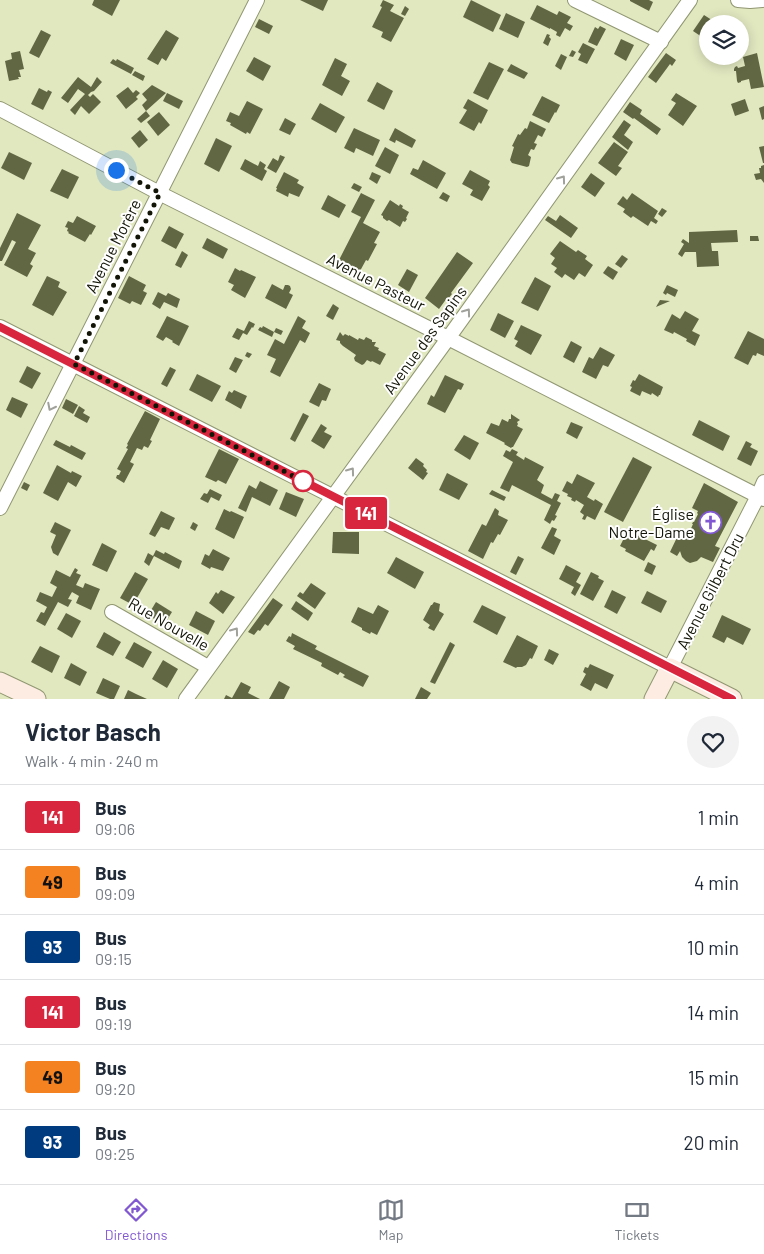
<!DOCTYPE html>
<meta charset="utf-8">
<style>
:root{--surface:#fff;--page:#f2f2f3;--text:#1f2937;--muted:#747a83;--line:#e0e1e3;--accent:#8158d1}
body{margin:0;font-family:Barlow,sans-serif;background:var(--page);color:var(--text);height:100vh;display:flex;flex-direction:column;font-size:19px;white-space:nowrap}
*{box-sizing:border-box;margin:0}
p{font-size:16px;color:var(--muted)}
.icon{flex:none;width:28px;height:28px;fill:none;stroke:currentColor;stroke-width:2;stroke-linecap:round;stroke-linejoin:round}
.map{position:relative;height:699px;overflow:hidden}
.side{display:flex;flex-direction:column;background:var(--surface);flex:1}
.side>*{flex:none}
.badge{padding:0 10px;border-radius:4px;font-size:18px;line-height:32px}
.buttons{position:absolute;left:699px;top:15px;display:grid;gap:10px}
.buttons a{display:grid;place-items:center;width:50px;height:50px;border-radius:50%;background:var(--surface);box-shadow:0 2px 12px #0003;font-size:25px}
.you{position:absolute;width:25px;height:25px;margin:-12px;border:4px solid #fff;border-radius:50%;background:#1a73e8;box-shadow:0 0 0 8px #1a73e833}
.map>.badge{position:absolute;translate:-50% -50%;box-shadow:0 0 0 2px #fff}
.round{display:grid;place-items:center;flex:none;width:52px;height:52px;border-radius:26px;background:var(--page)}
.headline{display:flex;align-items:center;justify-content:space-between;height:85px;padding:0 25px}
h1{font-size:24px;font-weight:700;line-height:38px}
ul{padding:0;list-style:none}
li{display:flex;align-items:center;gap:15px;height:65px;padding:0 25px;border-top:1px solid var(--line)}
li div{flex:1}
li b{display:block;font-size:19px}
li em{font-style:normal}
li .badge{min-width:55px;font-weight:700;text-align:center}
.menu{display:flex;justify-content:space-around;align-items:center;height:70px;border-top:1px solid var(--line);background:var(--surface);font-size:14px;color:var(--muted)}
.menu a{display:grid;justify-items:center;gap:2px}
.menu .active{color:var(--accent)}
.map>svg:first-child{display:block}
.building{fill:#616743}
.lines{fill:none;stroke-linecap:round;stroke-linejoin:round}
.street-casing{stroke:#909771;stroke-width:16}
.secondary-casing{stroke:#909771;stroke-width:21}
.street{stroke:#fff;stroke-width:14}
.secondary{stroke:#fcece1;stroke-width:19}
.oneway{stroke:#a0a19b}
.line-casing{stroke:#fff;stroke-width:11}
.line{stroke:#d7263d;stroke-width:8}
.walk{stroke:#121406;stroke-width:5;stroke-dasharray:0 9}
.stop-dot{fill:#fff;stroke:#d7263d;stroke-width:2.5}
.labels{text-anchor:middle;stroke-width:4;stroke-linejoin:round;paint-order:stroke}
.street-label{font-size:16px;fill:#121406;stroke:#fff}
.poi-label{font-size:16px;fill:#121406;stroke:#fff;text-anchor:end}
</style>
<div class="map">
<svg width="764" height="699" viewBox="0 0 764 699">
<rect width="100%" height="100%" fill="#e1e8c0"/>
<!-- building -->
<g class="building">
<path d="M94 0H120L112 16 92 5Z"/>
<path d="M300 0H328L323 11Z"/>
<path d="M383 0 394 5 390 11 404 18 391 42 381 37 383 32 372 27 382 7 380 6Z"/>
<path d="M471 0 501 15 493 32 463 17Z"/>
<path d="M630 0H649L653 2 649 11 630 1Z"/>
<path d="M537 5 557 15 559 11 571 17 567 23 573 26 570 31 565 28 560 37 556 35 557 32 550 28V29L530 19Z"/>
<path d="M405 6 409 9 405 16 401 14Z"/>
<path d="M506 13 525 22 518 38 499 29Z"/>
<path d="M704 15 718 24H708V41L693 31Z"/>
<path d="M259 19 273 26 269 34 255 27Z"/>
<path d="M600 26 606 29 597 46 588 42 595 27 598 29Z"/>
<path d="M41 30 51 35 39 58 29 53Z"/>
<path d="M166 30 179 38 166 61 162 58 158 65 147 59Z"/>
<path d="M547 34 550 35 549 37 551 39 548 46 543 43Z"/>
<path d="M621 39 634 45 626 61 614 54Z"/>
<path d="M583 43 595 49 587 64 578 60 581 54 578 52Z"/>
<path d="M572 50 576 52 573 57 569 56Z"/>
<path d="M20 51 24 69 19 70 21 77H18L19 79 9 81 5 61 12 59 11 53Z"/>
<path d="M666 53 676 60 672 66 670 64 656 83 648 77Z"/>
<path d="M757 53 764 87 751 89 749 79 741 81V82L738 83 737 81 736 71H734V69L735 67 737 66 738 68 745 66 743 57Z"/>
<path d="M561 54 567 57 561 70 555 66Z"/>
<path d="M254 57 271 66 263 81 246 71Z"/>
<path d="M335 58 347 64 341 76 350 81 342 96 322 85Z"/>
<path d="M113 59 116 61 117 59 134 68 131 74 110 63Z"/>
<path d="M489 62 504 69 488 100 473 93Z"/>
<path d="M511 64 528 73 524 79 507 71Z"/>
<path d="M135 71 145 76 143 81 132 75Z"/>
<path d="M78 77 91 87 97 77 102 82 94 91 91 92 88 95 90 97 93 94 101 102 89 114 81 106 75 115 70 110 85 94 78 89 68 103 61 98Z"/>
<path d="M377 82 393 91 384 110 367 101Z"/>
<path d="M152 85 166 93 146 111 142 105 147 100 142 94Z"/>
<path d="M128 87 133 93 136 90 140 93 136 97 138 99 126 109 116 96Z"/>
<path d="M39 88 47 92 48 90 52 92 43 110 31 104Z"/>
<path d="M167 93 183 101 179 109 163 101Z"/>
<path d="M676 93 697 106 683 126 668 115 676 103 671 100Z"/>
<path d="M542 96 560 105 556 113 555 112 549 123 532 115Z"/>
<path d="M468 99 488 110 481 124 479 122 474 131 459 123 467 110 463 108Z"/>
<path d="M745 99 749 111 735 116 731 104Z"/>
<path d="M247 101 263 109 250 134 247 132 246 134 230 125 231 123 226 121 230 112 239 116Z"/>
<path d="M630 102 642 110 640 114 661 129 657 135 634 118 633 119 623 112Z"/>
<path d="M320 103 345 117 336 133 311 119Z"/>
<path d="M764 106V119L762 120 759 108Z"/>
<path d="M146 111 150 116 141 123 137 119Z"/>
<path d="M159 112 170 125 158 136 147 122Z"/>
<path d="M285 118 296 124 290 135 279 130Z"/>
<path d="M624 120 631 125 624 135 633 142 628 150 612 137Z"/>
<path d="M530 121 546 129 542 137 538 135 534 143 537 144 534 150 531 149 528 155 531 157 529 166 527 167 512 163 510 160 514 147 512 146 518 134 520 135 525 128 527 129Z"/>
<path d="M354 128 380 140 373 156 356 148 354 153 344 148Z"/>
<path d="M395 128 416 140 412 148 396 140 395 143 389 140Z"/>
<path d="M140 130 148 140 139 148 131 138Z"/>
<path d="M216 138 232 146 219 172 204 164Z"/>
<path d="M614 142 628 152 618 166 622 168 616 176 598 163Z"/>
<path d="M764 146V163H763L759 147Z"/>
<path d="M385 147 399 155 390 174 375 166Z"/>
<path d="M9 152 32 163 24 180 1 168Z"/>
<path d="M280 155 285 157 276 173 267 168 273 158 278 161Z"/>
<path d="M245 159 258 166 260 161 266 165 264 169 267 171 262 181 240 169Z"/>
<path d="M423 160 446 173 437 189 410 174 413 168 418 170Z"/>
<path d="M764 165V183L761 179 756 180 754 174 760 173 759 168H761V166Z"/>
<path d="M62 169 79 177 68 199 50 191Z"/>
<path d="M470 170 490 181 488 185 490 187 482 201 470 195 473 190 462 184Z"/>
<path d="M284 172 299 180 297 183 304 187 299 197 289 193 288 197 276 191 277 188H276Z"/>
<path d="M372 172 381 176 377 184 369 179Z"/>
<path d="M591 173 605 183 595 197 581 187Z"/>
<path d="M354 183 362 187 359 192 351 188Z"/>
<path d="M443 192 450 196 447 202 439 198Z"/>
<path d="M361 193 375 200 363 223 380 232 374 243 377 244 368 261 366 260 360 271 339 260 361 217 351 212Z"/>
<path d="M632 193 658 211 654 218 658 221 656 224 651 221 648 226 633 216 631 218 623 212 625 209 617 204 623 196 627 200Z"/>
<path d="M328 195 346 205 339 218 321 209Z"/>
<path d="M390 200 399 206 400 204 403 206 402 208 409 212 406 218 407 219 405 222 403 221 400 227 389 220 387 221 383 218V216L381 215Z"/>
<path d="M662 208 667 211 662 217 658 214Z"/>
<path d="M17 213 41 225 28 249 36 253 30 264 33 266 27 277 4 265 16 242 12 240 2 261H0V248Z"/>
<path d="M560 215 578 228 571 238 545 220 548 216 556 221Z"/>
<path d="M77 216 96 226 91 235 90 234 85 242 68 233 69 232 67 231 68 228 65 227 68 221 73 223Z"/>
<path d="M169 226 184 234 176 249 161 241Z"/>
<path d="M737 230 738 242 711 243 712 251H718L719 266 697 267 696 252H685L682 257 678 254 684 244 681 242 683 239 689 243V232Z"/>
<path d="M750 236H758L759 241H750Z"/>
<path d="M207 238 228 249 223 259 202 248Z"/>
<path d="M560 241 576 252 578 250 587 256 585 259 593 265 585 277 579 273 574 280 565 274 562 278 554 272 557 268 551 264 555 258 550 254Z"/>
<path d="M182 251 188 255 181 268 175 265Z"/>
<path d="M457 252 473 263 451 293 452 294 448 299 447 298 439 309 425 298Z"/>
<path d="M622 255 628 259 621 268 615 264Z"/>
<path d="M608 266 618 272 613 280 603 273Z"/>
<path d="M235 268 240 271 241 270 256 277 245 298 231 290 234 285 228 282Z"/>
<path d="M407 269 418 275 409 292 398 285Z"/>
<path d="M47 276 60 282 58 287 67 292 53 316 32 305Z"/>
<path d="M129 276 146 285 143 291 147 293 141 305 132 301 130 304 118 298Z"/>
<path d="M535 277 551 286 538 311 521 303Z"/>
<path d="M272 284 283 290 285 285H288L290 286 291 289 289 293 293 295 286 309 265 298Z"/>
<path d="M667 285 678 290 675 297 667 293 666 295 663 293Z"/>
<path d="M158 292 166 296 168 293 180 299 177 308 164 302 160 309 152 304Z"/>
<path d="M660 300 670 301 656 307Z"/>
<path d="M333 304 339 308 333 320 326 316Z"/>
<path d="M685 311 699 319 692 331 700 335 695 346 686 341 687 339 674 332 673 334 664 330 672 314 680 319Z"/>
<path d="M498 313 514 321 505 338 490 330Z"/>
<path d="M167 316 189 326 179 346 172 342 173 341 166 337 163 341 156 337Z"/>
<path d="M298 316 306 321 302 328 310 333 305 343 300 340 280 377 270 372 276 359 267 355 275 339 284 344Z"/>
<path d="M249 321 255 324 253 328 252 327 247 335 243 333 239 340 232 337 237 328 244 331Z"/>
<path d="M521 325 542 335 531 355 515 346 518 341 514 339Z"/>
<path d="M263 326 274 332 272 337 258 330 260 327 262 328Z"/>
<path d="M276 328 283 331 281 335 274 332Z"/>
<path d="M748 331 764 339V356L757 353 756 356 753 355 748 365 734 358Z"/>
<path d="M340 332 343 336 345 334 349 336V335L358 340 359 338 364 340 366 337 372 340V342H376L374 346 379 348 378 350 386 354 380 365 372 361 371 362 367 360 364 364 362 365 355 361 354 358 356 355 343 346 340 343V341L336 340Z"/>
<path d="M571 341 582 347 574 363 563 357Z"/>
<path d="M600 347 615 355 608 367 603 365 596 379 582 372 589 357 593 359Z"/>
<path d="M247 352 252 354 249 358 245 356Z"/>
<path d="M235 357 243 360 236 373 229 369Z"/>
<path d="M27 366 41 373 32 389 19 382Z"/>
<path d="M170 367 176 370 167 387 161 384Z"/>
<path d="M197 374 221 386 212 402 189 390Z"/>
<path d="M639 374 663 387 660 395H659L658 397 652 393 651 395 642 391 640 396 630 391 632 387 630 386 633 380 635 381Z"/>
<path d="M445 375 464 384 461 390 458 389 445 413 427 404 431 395 434 397Z"/>
<path d="M319 383 331 389 326 401 322 400 319 407 309 402Z"/>
<path d="M234 390 247 396 241 409 225 400 229 391 232 393Z"/>
<path d="M12 397 28 404 21 418 6 410Z"/>
<path d="M66 399 78 405 73 414 62 408Z"/>
<path d="M79 406 85 410 83 413 90 417 87 423 74 416Z"/>
<path d="M145 411 160 419 150 440 152 441 148 448 144 446 142 450 137 448 130 462 134 464 124 483 116 478 117 475H119L121 471 117 469 128 449 126 448 128 445 127 444Z"/>
<path d="M303 413 309 416 295 442 290 439Z"/>
<path d="M511 414 520 420 517 422 518 424 517 426 523 429 513 447H512L511 448 504 444 505 443 486 433 491 423 499 426 502 419 508 422 509 419H511Z"/>
<path d="M699 420 730 436 723 451 692 435Z"/>
<path d="M571 422 583 427 577 439 566 433Z"/>
<path d="M321 424 327 428 324 432 332 436 324 449 311 441Z"/>
<path d="M464 435 479 443 470 460 454 450Z"/>
<path d="M56 440 70 447 71 445 86 453 82 460 53 445Z"/>
<path d="M746 441 752 444 750 447 758 451 751 466 737 459Z"/>
<path d="M219 449 239 459 226 484 218 480 216 482 205 477Z"/>
<path d="M512 449 518 452 516 455 524 460 525 457 544 467 537 480 544 485 541 493 552 499 555 493 560 495 557 501 561 503 555 515 557 516 554 521 552 520 550 524 544 520 551 505 512 485 509 492 500 488 513 462 503 456 506 450 510 452Z"/>
<path d="M633 457 652 467 623 522 604 512Z"/>
<path d="M416 458 424 464 423 466 427 470 426 472 428 473 423 480 408 468Z"/>
<path d="M57 465 71 473 72 471 82 476 76 487 68 482 58 501 43 493Z"/>
<path d="M447 473 468 484 459 500 439 490Z"/>
<path d="M577 474 595 483 587 497 594 501 595 499 603 504 595 520 587 516 585 520 582 519 584 515 580 512 584 505 576 500 575 502 571 500 572 498 567 496 568 494 562 491 567 481 572 484Z"/>
<path d="M260 481 278 490 270 506 252 497 246 512 238 508 249 485 256 489Z"/>
<path d="M24 482 30 485 27 491 21 488Z"/>
<path d="M704 483 738 502 715 546 720 548 713 562 701 557 697 561 690 563 686 561 682 557 680 551 682 548 677 556 670 552 681 529 689 533 693 524H692L693 522H694L698 514 697 513 698 511 692 508Z"/>
<path d="M210 489 222 495 219 501 211 497 208 503 200 499 204 493 207 494Z"/>
<path d="M492 490 506 497 504 501 489 494Z"/>
<path d="M286 492 304 499 296 517 279 509Z"/>
<path d="M495 508 499 511 498 515 508 520 500 535 498 534 493 543 491 542 483 559 468 551 482 524 486 526Z"/>
<path d="M224 509 230 512 231 511 244 517 234 539 215 529Z"/>
<path d="M161 511 175 518 169 530 161 527 155 537 149 534Z"/>
<path d="M55 522 71 530 58 556 53 553 51 547 56 535 50 532Z"/>
<path d="M193 522 198 525 195 531 190 528Z"/>
<path d="M552 527 557 529 554 536 561 540 554 555 541 548Z"/>
<path d="M333 532H359V554L332 553Z"/>
<path d="M635 534 657 545 654 551 651 549 644 561 625 551 626 549 620 546 625 536 632 539Z"/>
<path d="M102 543 117 551 107 572 92 565Z"/>
<path d="M213 549 230 558 223 571 211 567 210 569 201 564 205 554 209 556Z"/>
<path d="M156 550 164 554 165 552 182 561 179 569 154 556 149 566 144 562 148 553 153 556Z"/>
<path d="M518 556 524 559 516 575 510 572Z"/>
<path d="M396 557 424 572 415 589 387 573Z"/>
<path d="M648 562 656 566 652 575 644 571Z"/>
<path d="M566 565 581 573 576 582 581 585 575 596 571 593 574 587 559 579Z"/>
<path d="M75 568 78 570 76 573 81 575 76 585 83 588 85 583 100 589 91 610 76 603 79 596 72 592 68 599 72 600 68 607 58 602 45 626 36 621 41 612 44 613 47 607 36 601 40 592 52 597 57 587 50 583 56 570 70 577Z"/>
<path d="M135 572 148 579 133 605 120 598Z"/>
<path d="M591 572 599 576 598 578 604 581 593 601 580 594Z"/>
<path d="M311 583 326 593 315 609 297 596 300 592 303 594Z"/>
<path d="M221 590 235 597 223 614 209 603 216 592 218 594Z"/>
<path d="M612 590 626 597 617 614 604 607Z"/>
<path d="M647 591 667 601 661 613 641 603Z"/>
<path d="M273 598 283 605 268 626 265 624 260 631 258 630 254 635 248 632Z"/>
<path d="M296 601 313 613 308 621 291 609Z"/>
<path d="M156 602 172 612 164 625 148 615Z"/>
<path d="M434 602 440 604 439 611 444 614 434 631 428 628 430 625 423 620 431 605H432Z"/>
<path d="M378 605 389 611 377 635 371 632 370 634 362 630V628L351 622 358 607 373 614Z"/>
<path d="M482 605 506 617 497 635 473 622Z"/>
<path d="M196 611 215 621 208 635 189 625Z"/>
<path d="M66 613 81 621 72 638 57 629Z"/>
<path d="M722 615 751 629 743 645 727 637 724 643 712 637Z"/>
<path d="M104 632 121 642 113 656 96 647Z"/>
<path d="M292 633 317 646 315 649 369 676 363 687 343 677 345 675 340 672 338 675 321 666 322 663 293 649 295 646 286 641 289 636 291 637Z"/>
<path d="M517 635 538 646 532 659 530 658 526 665 522 667H517L516 668 503 662Z"/>
<path d="M134 642 152 652 143 668 125 658Z"/>
<path d="M450 642 455 645 435 684 430 682Z"/>
<path d="M40 646 60 656 52 673 31 662Z"/>
<path d="M549 649 559 654 553 665 544 660Z"/>
<path d="M163 660 178 669 167 688 152 679Z"/>
<path d="M71 663 87 672 80 686 64 678Z"/>
<path d="M590 664 614 675 607 689 595 683 591 691 580 685 586 674 583 672 585 667 588 668Z"/>
<path d="M103 678 120 686 114 699H110L96 693Z"/>
<path d="M279 681 290 687 284 699H269Z"/>
<path d="M241 682 251 687 248 693 260 699H224L226 695 232 698Z"/>
<path d="M421 687 431 693 427 699H415Z"/>
<path d="M128 690 136 694 147 699H124Z"/>
</g>
<g class="lines">
<defs>
<g id="street">
<path d="M575 0 661 42"/>
<path d="M738 0 750 1 762 0"/>
<path d="M0 109 165 196 448 338 764 499"/>
<path d="M0 327 670 668 758 496 764 482"/>
<path d="M0 508 257 0"/>
<path d="M112 612 208 667"/>
<path d="M186 699 444 344 690 0"/>
</g>
<g id="secondary">
<path d="M0 682 36 699"/>
<path d="M654 699 670 668 732 699"/>
</g>
</defs>
<!-- street casing -->
<use href="#street" class="street-casing"/>
<!-- secondary casing -->
<use href="#secondary" class="secondary-casing"/>
<!-- street -->
<use href="#street" class="street"/>
<!-- secondary -->
<use href="#secondary" class="secondary"/>
</g>
<!-- one-way arrows -->
<defs><path id="oneway-chevron" d="M-2-3.5L2.5 0L-2 3.5" fill="none" stroke-width="1.6" stroke-linecap="round" stroke-linejoin="round" transform="scale(1.25)"/></defs>
<g class="oneway">
<use href="#oneway-chevron" transform="translate(562 179) rotate(-54)"/>
<use href="#oneway-chevron" transform="translate(467 312) rotate(-54)"/>
<use href="#oneway-chevron" transform="translate(51 407) rotate(117)"/>
<use href="#oneway-chevron" transform="translate(351 471) rotate(-54)"/>
<use href="#oneway-chevron" transform="translate(235 631) rotate(-54)"/>
</g>
<g class="lines">
<defs>
<path id="line" d="M0 327 732 699"/>
</defs>
<!-- line casing -->
<use href="#line" class="line-casing"/>
<!-- line -->
<use href="#line" class="line"/>
<!-- walk -->
<path class="walk" d="M116 170 160 193 74 364 311 485 303 481"/>
</g>
<!-- icons -->
<defs>
<symbol id="church-ring" viewBox="-11 -11 22 22"><circle r="9.5" fill="#fff" stroke="#8158d1" stroke-width="1.5"/><path d="M-1.2-6h2.4v3.5h3.3v2.4h-3.3V6h-2.4V-.1h-3.3v-2.4h3.3Z" fill="#8158d1"/></symbol>
</defs>
<g fill-rule="evenodd">
<use href="#church-ring" x="698" y="510" width="25" height="25"/>
</g>
<!-- markers -->
<circle class="stop-dot" cx="303" cy="481" r="10"/>
<g class="labels">
<!-- street labels -->
<g class="street-label">
<text transform="translate(113 246) rotate(-63)" y="6">Avenue Morère</text>
<text transform="translate(376 282) rotate(27)" y="6">Avenue Pasteur</text>
<text transform="translate(425 340) rotate(-54)" y="6">Avenue des Sapins</text>
<text transform="translate(710 591) rotate(-63)" y="6">Avenue Gilbert Dru</text>
<text transform="translate(169 624) rotate(30)" y="6">Rue Nouvelle</text>
</g>
<!-- poi labels -->
<g class="poi-label">
<text x="694" y="520">Église<tspan x="694" dy="18">Notre-Dame</tspan></text>
</g>
</g>
</svg>
<div class="buttons">
<a><svg class="icon" aria-label="layers" viewBox="0 0 24 24"><path d="M12 4l9 5-9 5-9-5zM3 14l9 5 9-5"/></svg></a>
</div>
<div class="you" style="left:116px;top:170px"></div>
<b class="badge" style="left:366px;top:513px;background:#d7263d;color:#fff">141</b>
</div>
<section class="side">
<div class="headline"><div><h1>Victor Basch</h1><p>Walk · 4 min · 240 m</p></div><a class="round"><svg class="icon" aria-label="heart" viewBox="0 0 24 24"><path d="M12 20l-8-8c-3-5 5-10 8-4 3-6 11-1 8 4z"/></svg></a></div>
<ul>
<li><span class="badge" style="background:#d7263d;color:#fff">141</span><div><b>Bus</b><p>09:06</p></div><em>1 min</em></li>
<li><span class="badge" style="background:#f58220;color:#111">49</span><div><b>Bus</b><p>09:09</p></div><em>4 min</em></li>
<li><span class="badge" style="background:#003b80;color:#fff">93</span><div><b>Bus</b><p>09:15</p></div><em>10 min</em></li>
<li><span class="badge" style="background:#d7263d;color:#fff">141</span><div><b>Bus</b><p>09:19</p></div><em>14 min</em></li>
<li><span class="badge" style="background:#f58220;color:#111">49</span><div><b>Bus</b><p>09:20</p></div><em>15 min</em></li>
<li><span class="badge" style="background:#003b80;color:#fff">93</span><div><b>Bus</b><p>09:25</p></div><em>20 min</em></li>
</ul>
</section>
<nav class="menu">
<a class="active"><svg class="icon" aria-label="directions" viewBox="0 0 24 24"><path d="M12 3l9 9-9 9-9-9zM9 14v-3h6M13 9l2 2-2 2"/></svg>Directions</a>
<a><svg class="icon" aria-label="map" viewBox="0 0 24 24"><path d="M3 6l6-2 6 2 6-2v14l-6 2-6-2-6 2zM9 4v14M15 6v14"/></svg>Map</a>
<a><svg class="icon" aria-label="tickets" viewBox="0 0 24 24"><path d="M3 7h18v10H3zM15 7v10"/></svg>Tickets</a>
</nav>
